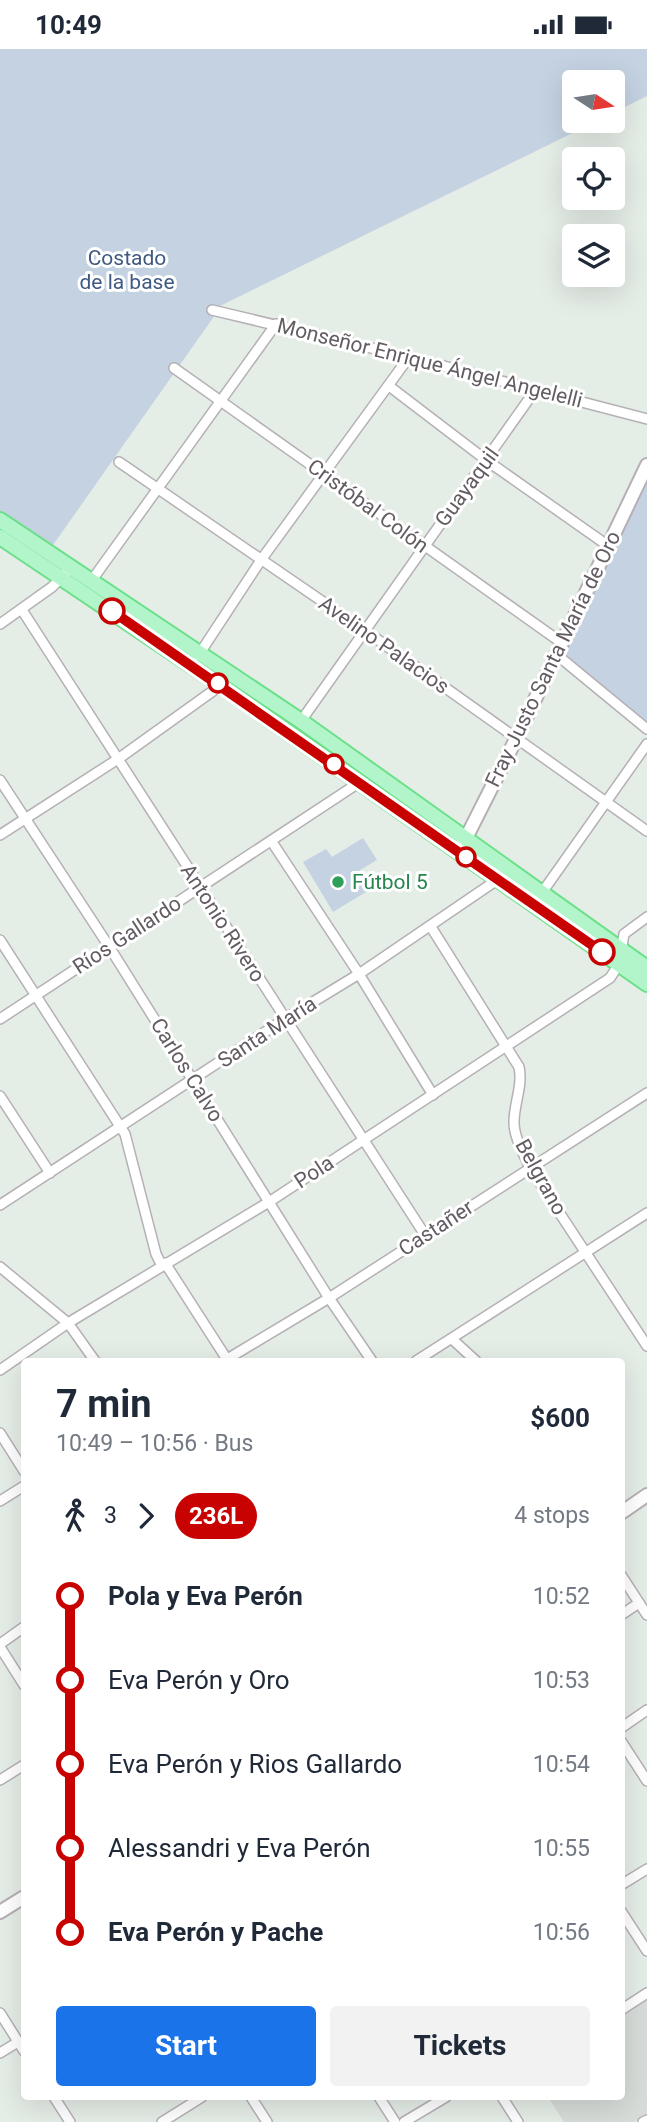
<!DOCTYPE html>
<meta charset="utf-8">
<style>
:root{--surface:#fff;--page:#f2f2f3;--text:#1f2937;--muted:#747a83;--accent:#1a73e8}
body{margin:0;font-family:Roboto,sans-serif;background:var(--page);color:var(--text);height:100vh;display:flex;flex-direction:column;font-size:26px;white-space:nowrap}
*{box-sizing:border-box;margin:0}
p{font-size:23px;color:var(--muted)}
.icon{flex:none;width:38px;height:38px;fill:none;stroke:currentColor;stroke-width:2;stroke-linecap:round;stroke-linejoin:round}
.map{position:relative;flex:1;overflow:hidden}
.details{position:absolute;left:21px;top:1309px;width:604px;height:742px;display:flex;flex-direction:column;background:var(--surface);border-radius:7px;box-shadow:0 7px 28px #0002}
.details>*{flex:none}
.badge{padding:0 14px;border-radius:23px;font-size:24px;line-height:46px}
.needle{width:46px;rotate:102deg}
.fabs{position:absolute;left:562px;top:21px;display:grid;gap:14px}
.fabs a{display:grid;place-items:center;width:63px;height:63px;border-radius:7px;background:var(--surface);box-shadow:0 7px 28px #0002;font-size:35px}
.map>.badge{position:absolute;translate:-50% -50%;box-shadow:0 0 0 4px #fff}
.legs{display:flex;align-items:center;gap:10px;height:77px;padding:0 35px;font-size:23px}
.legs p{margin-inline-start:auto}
.overview{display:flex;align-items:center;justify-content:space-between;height:119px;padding:0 35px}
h1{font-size:38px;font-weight:700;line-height:52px}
.action{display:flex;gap:14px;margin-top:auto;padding:14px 35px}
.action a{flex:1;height:80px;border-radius:7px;background:var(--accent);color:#fff;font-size:28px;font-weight:700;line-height:80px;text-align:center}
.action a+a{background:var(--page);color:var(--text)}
ul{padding:0 35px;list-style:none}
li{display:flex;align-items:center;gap:24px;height:84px;font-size:26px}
li i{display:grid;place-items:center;width:10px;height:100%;margin:0 9px;background:currentColor}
li i::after{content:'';width:18px;height:18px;margin:-9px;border:5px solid;border-radius:50%;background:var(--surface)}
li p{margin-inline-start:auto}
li:first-child i{background:linear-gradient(#0000 50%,currentColor 0)}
li:last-child i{background:linear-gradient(currentColor 50%,#0000 0)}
.status{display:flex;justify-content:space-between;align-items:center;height:49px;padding:0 35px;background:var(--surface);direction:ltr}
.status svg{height:19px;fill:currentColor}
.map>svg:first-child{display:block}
.industrial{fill:#d7dcd8}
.green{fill:#c4d2e2}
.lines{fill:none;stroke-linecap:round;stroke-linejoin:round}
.street-casing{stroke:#b5b0b5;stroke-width:12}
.secondary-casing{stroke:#b6afb5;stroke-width:16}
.primary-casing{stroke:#6be089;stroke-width:18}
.street{stroke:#fff;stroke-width:9}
.secondary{stroke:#fff;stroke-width:12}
.primary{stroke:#b2f5cb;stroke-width:14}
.line-1-casing{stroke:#fff;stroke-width:16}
.line-1{stroke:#c70201;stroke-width:10}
.stop-1-dot{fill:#fff;stroke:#c70201;stroke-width:3.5}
.leisure-dot{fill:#2e9e5b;stroke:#fff;stroke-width:2.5}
.labels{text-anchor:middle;stroke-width:6;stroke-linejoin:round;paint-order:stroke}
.park-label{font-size:21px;fill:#3f5a80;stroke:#fff}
.street-label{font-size:21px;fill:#635d63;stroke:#fff}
.leisure-label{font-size:21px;fill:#27864d;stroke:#fff;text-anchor:start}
</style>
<div class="status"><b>10:49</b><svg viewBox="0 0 49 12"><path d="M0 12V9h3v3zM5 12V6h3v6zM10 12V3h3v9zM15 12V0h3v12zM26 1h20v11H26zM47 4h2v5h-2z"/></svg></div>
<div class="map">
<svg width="647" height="2073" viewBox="0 0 647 2073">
<rect width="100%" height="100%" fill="#e5ede7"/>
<!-- industrial -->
<path class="industrial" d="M647 1950V2064L634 2073H564L548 2048H621V1966Z"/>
<!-- green -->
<g class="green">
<path d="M0 0H647V47L613 64 612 33H574V72H597L222 256 53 496 0 467Z"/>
<path d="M647 433V675L563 607Z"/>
<path d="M363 789 377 811 355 824 366 843 333 863 303 813 326 800 332 808Z"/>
</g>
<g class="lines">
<defs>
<g id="street">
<path d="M212 261 409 308 647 370"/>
<path d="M174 319 562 594"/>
<path d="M389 337 486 411 607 496"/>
<path d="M119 413 364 581 647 782"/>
<path d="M92 531 276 275"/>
<path d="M22 561 425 1186"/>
<path d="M0 575 52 538 72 518"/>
<path d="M557 606 647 680"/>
<path d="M198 607 261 511 409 308"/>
<path d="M301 672 536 340"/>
<path d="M0 731 110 899 329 1249 372 1312"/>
<path d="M0 786 118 710 224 634"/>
<path d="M272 793 359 925 433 1046"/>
<path d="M541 845 647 695"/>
<path d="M431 878 519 1018C523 1037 514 1054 514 1073 514 1089 524 1105 530 1119L647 1297"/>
<path d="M0 891 125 1085 156 1205 162 1217"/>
<path d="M0 970 360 733"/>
<path d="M0 1047 50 1124"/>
<path d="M0 1156 285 970 359 925 497 831"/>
<path d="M165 1214 228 1312"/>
<path d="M0 1218 68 1274 95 1312"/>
<path d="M452 1290 476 1312"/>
<path d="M224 1312 329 1249 647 1044"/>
<path d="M416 1312 647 1164"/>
<path d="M0 1321 68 1274 269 1153 610 929 619 915 624 885 647 868"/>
<path d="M0 1384 24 1422"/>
<path d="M0 1452 24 1437"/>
<path d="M621 1526 647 1566"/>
<path d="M621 1566 639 1554"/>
<path d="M0 1595 24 1578"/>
<path d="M0 1598 24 1636"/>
<path d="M621 1679 647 1661"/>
<path d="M621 1692 647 1732"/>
<path d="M0 1731 24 1716"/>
<path d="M621 1836 647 1820"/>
<path d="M621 1862 647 1902"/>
<path d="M621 1961 647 1944"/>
<path d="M0 1964 24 2002"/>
<path d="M0 2004 18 1993"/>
<path d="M54 2048 70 2073"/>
<path d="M251 2048 267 2073"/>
<path d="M379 2048 395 2073"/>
<path d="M502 2048 518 2073"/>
<path d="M162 2073 202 2048"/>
<path d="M404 2073 446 2048"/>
<path d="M643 2073 647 2071"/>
</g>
<g id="secondary">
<path d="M462 797 516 690 647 416"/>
<path d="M621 1464 647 1446"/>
<path d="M0 1863 24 1848"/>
</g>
<g id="primary">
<path d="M0 471 301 672 647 919"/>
<path d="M0 488 222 637 647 935"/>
</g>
</defs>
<!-- street casing -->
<use href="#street" class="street-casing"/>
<!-- secondary casing -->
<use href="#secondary" class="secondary-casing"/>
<!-- primary casing -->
<use href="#primary" class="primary-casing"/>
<!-- street -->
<use href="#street" class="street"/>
<!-- secondary -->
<use href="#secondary" class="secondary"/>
<!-- primary -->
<use href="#primary" class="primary"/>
</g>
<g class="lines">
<defs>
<path id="line-1" d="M112 562 602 903"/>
</defs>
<!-- line-1 casing -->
<use href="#line-1" class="line-1-casing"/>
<!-- line-1 -->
<use href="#line-1" class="line-1"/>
</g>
<!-- markers -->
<g class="stop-1-dot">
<circle cx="112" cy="562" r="12"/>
<circle cx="218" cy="634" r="9"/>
<circle cx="334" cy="715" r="9"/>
<circle cx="466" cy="808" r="9"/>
<circle cx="602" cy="903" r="12"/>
</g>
<circle class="leisure-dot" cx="338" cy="833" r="7"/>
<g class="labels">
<!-- park labels -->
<g class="park-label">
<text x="127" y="216">Costado<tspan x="127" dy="24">de la base</tspan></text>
</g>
<!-- street labels -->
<g class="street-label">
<text transform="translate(430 314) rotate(14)" y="7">Monseñor Enrique Ángel Angelelli</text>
<text transform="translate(467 438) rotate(-54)" y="7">Guayaquil</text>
<text transform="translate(368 457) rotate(36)" y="7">Cristóbal Colón</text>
<text transform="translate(384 596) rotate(35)" y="7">Avelino Palacios</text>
<text transform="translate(553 610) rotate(-64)" y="7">Fray Justo Santa María de Oro</text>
<text transform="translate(223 874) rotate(57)" y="7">Antonio Rivero</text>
<text transform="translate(127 886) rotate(-33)" y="7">Ríos Gallardo</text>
<text transform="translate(267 983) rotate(-33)" y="7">Santa María</text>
<text transform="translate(187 1021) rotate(58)" y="7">Carlos Calvo</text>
<text transform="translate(314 1123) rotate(-33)" y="7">Pola</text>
<text transform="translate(541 1128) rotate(61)" y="7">Belgrano</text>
<text transform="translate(436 1179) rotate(-33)" y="7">Castañer</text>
</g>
<!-- leisure labels -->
<g class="leisure-label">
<text x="352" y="840">Fútbol 5</text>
</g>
</g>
</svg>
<div class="fabs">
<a><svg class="needle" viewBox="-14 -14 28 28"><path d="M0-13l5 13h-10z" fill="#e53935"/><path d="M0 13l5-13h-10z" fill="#747a83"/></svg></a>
<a><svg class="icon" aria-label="locate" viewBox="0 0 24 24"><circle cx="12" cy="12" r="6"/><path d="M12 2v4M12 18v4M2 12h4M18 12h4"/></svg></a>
<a><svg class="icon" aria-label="layers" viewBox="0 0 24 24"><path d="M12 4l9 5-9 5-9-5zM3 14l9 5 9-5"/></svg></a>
</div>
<section class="details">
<div class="overview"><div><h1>7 min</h1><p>10:49 – 10:56 · Bus</p></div><b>$600</b></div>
<div class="legs"><svg class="icon" aria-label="walk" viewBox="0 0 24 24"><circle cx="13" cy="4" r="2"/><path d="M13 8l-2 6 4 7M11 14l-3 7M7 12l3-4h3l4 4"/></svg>3<svg class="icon" aria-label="forward" viewBox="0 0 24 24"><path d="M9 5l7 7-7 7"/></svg><b class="badge" style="background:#c70201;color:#fff">236L</b><p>4 stops</p></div>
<ul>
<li><i style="color:#c70201"></i><b>Pola y Eva Perón</b><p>10:52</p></li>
<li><i style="color:#c70201"></i><span>Eva Perón y Oro</span><p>10:53</p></li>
<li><i style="color:#c70201"></i><span>Eva Perón y Rios Gallardo</span><p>10:54</p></li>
<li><i style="color:#c70201"></i><span>Alessandri y Eva Perón</span><p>10:55</p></li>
<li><i style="color:#c70201"></i><b>Eva Perón y Pache</b><p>10:56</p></li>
</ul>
<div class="action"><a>Start</a><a>Tickets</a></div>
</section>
</div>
